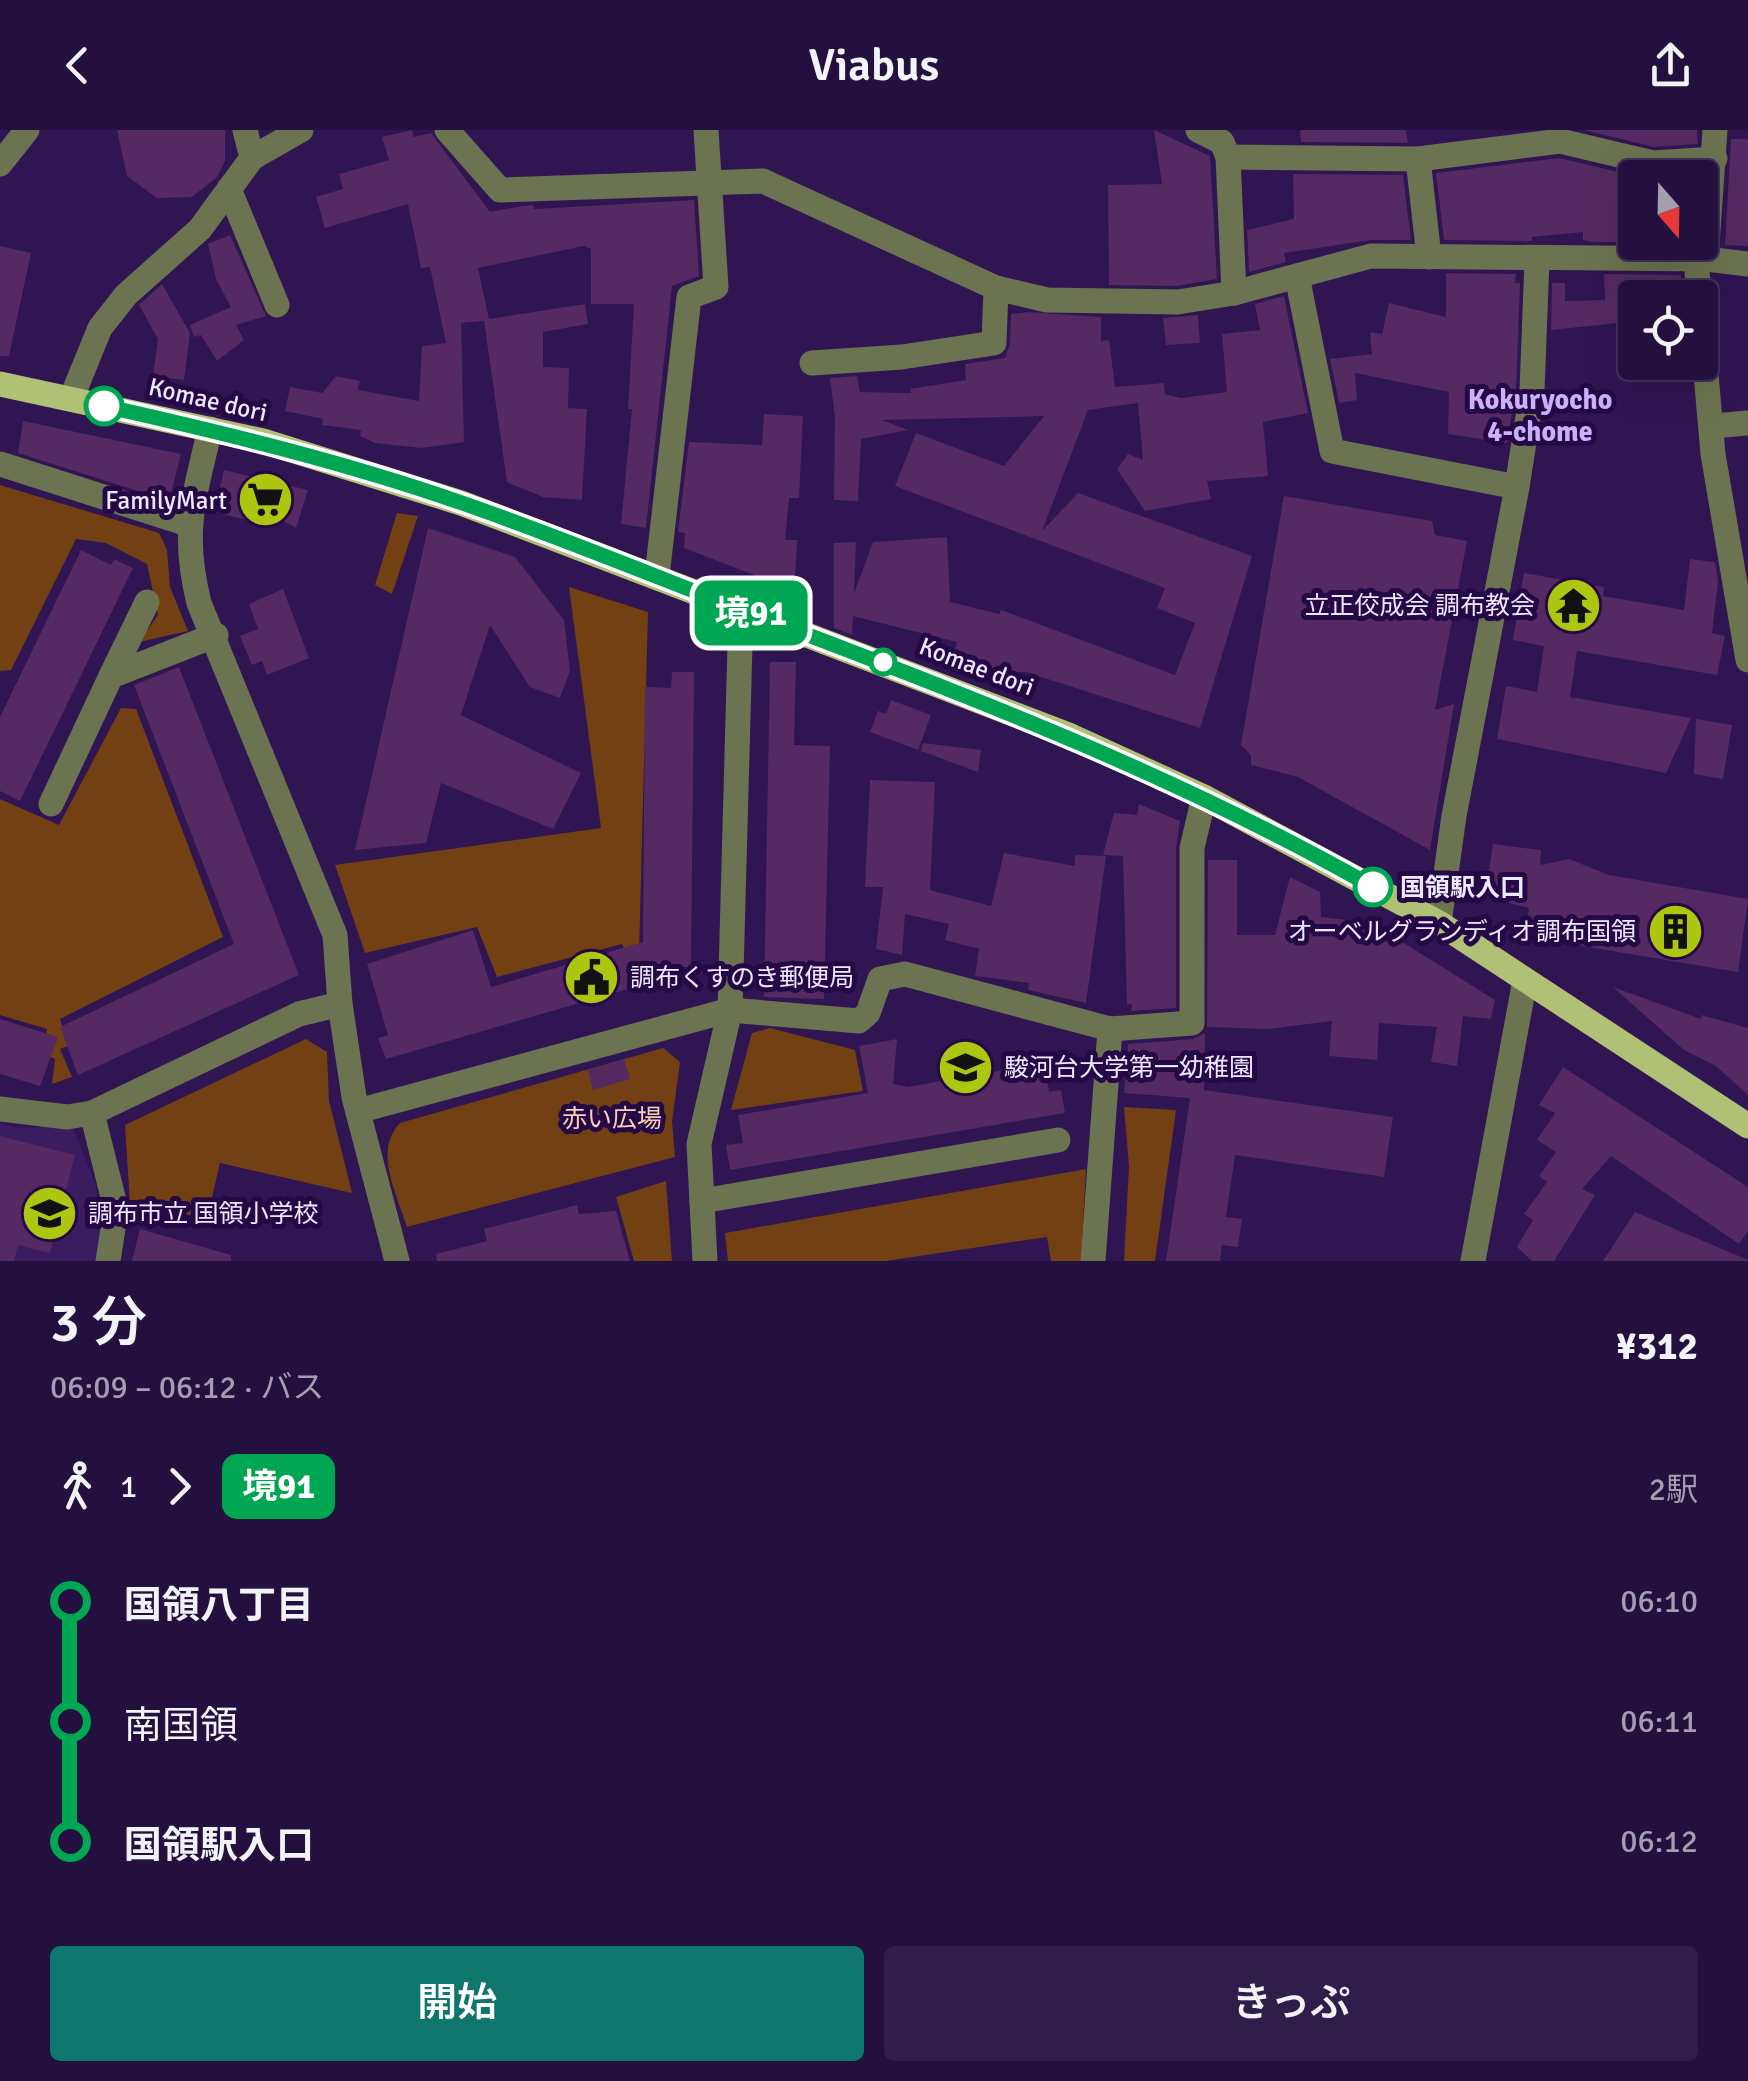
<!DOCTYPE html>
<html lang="ja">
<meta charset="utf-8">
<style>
:root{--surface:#23103e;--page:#2f1e49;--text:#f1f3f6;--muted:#a39db0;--line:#403058;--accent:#0f766e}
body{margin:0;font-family:Signika,"Noto Sans JP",sans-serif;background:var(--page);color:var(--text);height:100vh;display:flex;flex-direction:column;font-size:38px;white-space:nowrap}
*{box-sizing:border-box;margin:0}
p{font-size:32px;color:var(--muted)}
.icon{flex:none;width:55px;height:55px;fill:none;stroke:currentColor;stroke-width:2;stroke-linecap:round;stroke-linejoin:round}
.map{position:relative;height:1131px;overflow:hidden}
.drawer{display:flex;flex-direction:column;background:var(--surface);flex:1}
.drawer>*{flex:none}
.badge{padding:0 20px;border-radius:15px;font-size:35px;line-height:65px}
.needle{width:65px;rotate:160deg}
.fabs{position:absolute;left:1618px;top:30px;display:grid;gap:20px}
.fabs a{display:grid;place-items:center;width:100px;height:100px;border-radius:10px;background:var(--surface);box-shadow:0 10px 40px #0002,0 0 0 2px var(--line);font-size:50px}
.map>.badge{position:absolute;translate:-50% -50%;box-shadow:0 0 0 5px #fff}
.legs{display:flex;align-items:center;gap:15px;height:110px;padding:0 50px;font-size:32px}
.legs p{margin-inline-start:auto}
.headline{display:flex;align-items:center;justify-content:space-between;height:170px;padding:0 50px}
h1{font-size:55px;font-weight:600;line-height:75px}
.button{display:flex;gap:20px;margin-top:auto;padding:20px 50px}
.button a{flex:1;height:115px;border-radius:10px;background:var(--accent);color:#fff;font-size:40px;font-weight:600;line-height:115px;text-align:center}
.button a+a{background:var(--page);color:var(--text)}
ul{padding:0 50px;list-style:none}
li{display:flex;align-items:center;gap:35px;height:120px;font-size:38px}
li i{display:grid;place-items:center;width:15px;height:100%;margin:0 12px;background:currentColor}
li i::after{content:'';width:25px;height:25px;margin:-12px;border:8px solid;border-radius:50%;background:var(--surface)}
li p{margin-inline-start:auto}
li:first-child i{background:linear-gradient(#0000 50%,currentColor 0)}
li:last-child i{background:linear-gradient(currentColor 50%,#0000 0)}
header{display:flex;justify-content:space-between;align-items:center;height:130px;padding:0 50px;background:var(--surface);font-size:45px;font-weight:600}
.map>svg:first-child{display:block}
.built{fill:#3a1d60}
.green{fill:#724012}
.building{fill:#552961}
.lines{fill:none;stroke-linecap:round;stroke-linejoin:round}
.minor{stroke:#6b7350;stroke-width:25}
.major{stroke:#b0c074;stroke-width:25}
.line-1-casing{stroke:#fff;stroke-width:22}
.line-1{stroke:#00a651;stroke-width:15}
.stop-1-dot{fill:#fff;stroke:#00a651;stroke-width:5}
.labels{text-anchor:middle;stroke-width:10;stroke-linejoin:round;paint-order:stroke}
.street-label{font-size:25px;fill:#eee8fe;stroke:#250946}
.poi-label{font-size:25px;fill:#eee8fe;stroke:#250946;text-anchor:end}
.stop-label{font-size:25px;font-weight:bold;fill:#eee8fe;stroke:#250946;text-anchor:start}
.park-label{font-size:25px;fill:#f8d0b3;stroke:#250946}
.neighbourhood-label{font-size:28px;font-weight:bold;fill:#c9b2fb;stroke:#250946}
</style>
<header><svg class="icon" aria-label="back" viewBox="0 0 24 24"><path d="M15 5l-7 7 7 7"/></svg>Viabus<svg class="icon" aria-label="share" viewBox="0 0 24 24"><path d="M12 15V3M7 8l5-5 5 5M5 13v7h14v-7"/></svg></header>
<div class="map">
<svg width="1748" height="1131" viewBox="0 0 1748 1131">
<rect width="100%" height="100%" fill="#2f1552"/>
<!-- built -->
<path class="built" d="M0 993 19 998 72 996 96 1055 100 1111 94 1131H0Z"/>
<!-- green -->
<g class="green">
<path d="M0 355 159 403 167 420 170 457 188 501 139 512 158 485 147 434 106 413 76 409 11 540 0 541Z"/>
<path d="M397 383 418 386 392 464 375 455Z"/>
<path d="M569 457 648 482 639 823 628 827 622 814 497 847 477 797 365 823 335 735 601 698Z"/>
<path d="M121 578 136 579 223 807 60 889 68 916 60 919 72 947 52 954 55 929 42 923 47 899 0 885V669L59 695Z"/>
<path d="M770 898 855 920 863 961 731 980 752 903Z"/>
<path d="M306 909 327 922 329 971 352 1063 220 1033 207 1088 130 1074 125 995Z"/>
<path d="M663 918 680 932 672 991 675 1027 407 1097C397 1064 373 1021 400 993Z"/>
<path d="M1124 977 1176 980 1155 1131H1124L1129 1036Z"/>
<path d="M1086 1039 1081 1131H1051L1047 1107 886 1131H728L725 1103Z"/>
<path d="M666 1051 672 1131H634L616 1067Z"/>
</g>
<!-- building -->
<g class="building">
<path d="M117 0H225V31L217 47 192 67 157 68 127 46Z"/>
<path d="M412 0 414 7 431 3 490 82 522 76 533 75 534 79 694 70 699 146 672 156 646 398 621 394 632 279H628L634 174H591V119L584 116 478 138 489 189 585 174 588 194 543 202V237L569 238 568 278 587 279 582 370 543 367 507 352 484 191 461 193 464 312 422 318 375 313 360 306 361 300 322 295 323 289 285 281 290 257 322 263 336 246 360 251 358 260 419 271 422 216 446 213 430 137 421 138 408 74 325 98 316 67 343 59 339 44 389 30 382 7Z"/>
<path d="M1154 0 1210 26 1217 149 1177 156 1109 155 1108 55 1162 54Z"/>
<path d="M1300 0H1406L1408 13 1301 12Z"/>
<path d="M1584 0H1697L1698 14 1654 17Z"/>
<path d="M1731 9H1748V116L1725 115Z"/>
<path d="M1559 28 1644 48H1635V112H1592L1583 110V102L1532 107V111L1444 110 1436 43Z"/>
<path d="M1293 44 1403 45 1411 110H1371L1284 123 1286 132 1249 142 1247 100 1294 89Z"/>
<path d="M230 105 266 186 236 195 244 210 217 231 201 205 194 207 190 195 231 177 216 149 208 114Z"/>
<path d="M0 116 31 123 9 226H0Z"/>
<path d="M1446 143 1516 144 1515 153H1520L1516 259 1507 313 1448 304 1449 262 1355 243 1357 270 1339 273 1330 229 1372 224 1370 202 1382 204 1389 173 1446 187Z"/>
<path d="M1604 144 1681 145 1683 168H1626L1627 192 1551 200 1552 153H1565V171L1605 170Z"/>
<path d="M162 154 190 203 184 250 153 246 158 209 139 175Z"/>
<path d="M1284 166 1308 283 1263 292 1268 346 1207 351 1211 369 1145 381 1117 339 1128 324 1143 330 1138 273 1088 280 1042 401 1078 363 1252 426 1200 598 1026 542H1005L953 526 957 512 853 486 852 505 834 498V413L856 412 854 463 873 412 947 407 950 472 999 484 1001 480 1175 545 1195 493 1157 478 1165 458 895 356 916 303 1004 336 1044 286 882 290 908 300 861 309 858 371 834 370 835 287 830 248 857 246 860 262 911 263 910 259 966 250 965 234 1005 228 1010 214 1011 184 1029 182 1101 187V211L1109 210 1115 257 1164 253 1165 264 1181 268 1227 262 1222 204 1260 200 1255 174Z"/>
<path d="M1198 185 1200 213 1166 215 1163 188Z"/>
<path d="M764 284 803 286 799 368H789L785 410H797L795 451 754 449V445L684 418 685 403 678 402 689 312 762 315Z"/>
<path d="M23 291 181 324 169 371 18 323Z"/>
<path d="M224 340 308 360 296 398 280 389 271 396 214 382Z"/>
<path d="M1284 366 1432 391 1435 405 1467 411 1435 580 1454 574 1430 720 1298 647 1251 635V625L1241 615Z"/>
<path d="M428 398 515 427 564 490 570 541 560 568 530 557 490 495 461 585 581 643 553 699 441 653 426 713 355 720Z"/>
<path d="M81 420 111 435 114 429 133 438 20 671 0 661V587Z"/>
<path d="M1690 429 1715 432 1718 452 1712 503 1725 506 1717 545 1577 521 1570 567 1691 588 1666 643 1497 609 1506 556 1537 562 1544 516 1513 510 1524 443 1604 457 1603 466 1684 480Z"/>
<path d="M283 459 309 528 267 545 262 531 252 535 240 506 258 499 249 474Z"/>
<path d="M770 532H796L794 615 830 616 824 869 764 867Z"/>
<path d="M179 537 299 845 78 945 60 897 234 814 134 555Z"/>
<path d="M672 542H694L691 837H635L642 855 386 929 378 908 388 905 367 834 473 800 491 857 643 812 645 557 671 558Z"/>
<path d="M891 570 931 585 918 620 870 602 878 581 886 584Z"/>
<path d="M1696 589 1732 595 1723 649 1694 644Z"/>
<path d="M923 613 981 620 978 642 921 621Z"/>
<path d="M870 650 935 652 930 760 991 776 1004 723 1075 736V725L1106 726 1086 873 1028 860 1029 853 975 846 979 819 945 810 949 794 905 784 902 825 876 819 883 757H865Z"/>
<path d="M1139 674 1180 691 1176 718V878L1131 881 1132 874H1127L1123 726 1103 725 1114 683 1137 685Z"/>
<path d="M1493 714 1541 720 1540 735 1569 729 1609 745 1748 769 1738 842 1546 810 1551 795 1527 792 1529 778 1485 767Z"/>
<path d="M1208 730H1237V805H1275L1290 747 1320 762 1321 787 1372 793 1495 870 1491 889 1463 886 1457 936 1431 932 1437 897 1379 893 1377 930 1329 926 1332 891 1267 899 1207 897Z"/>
<path d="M1613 857 1701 889V885L1748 898V965L1716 936 1684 920Z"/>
<path d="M0 889 58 907 40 956 0 944Z"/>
<path d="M1205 903 1204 960 1393 987 1384 1047 1235 1025 1226 1087 1242 1089 1238 1117 1222 1115 1220 1131H1166L1190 968 1124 963 1128 914 1193 909Z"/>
<path d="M897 909 893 954 908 957 1044 933 1049 962 1061 960 1065 983 730 1040 726 1015 743 1013 738 985 868 963 859 916Z"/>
<path d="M624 929 630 949 593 960 588 940Z"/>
<path d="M1563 937 1748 1057V1101L1739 1114 1611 1026 1582 1059 1595 1065 1554 1131H1532L1517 1117 1533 1090 1524 1084 1547 1052 1539 1046 1556 1022 1537 1010 1555 983 1539 975Z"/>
<path d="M0 1006 75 1025 50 1123 18 1115 14 1131H0Z"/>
<path d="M577 1075 579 1084 616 1081 630 1131H437L436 1124 487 1111 484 1099Z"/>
<path d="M1635 1082 1748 1130V1131H1603Z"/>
<path d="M140 1099 231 1125V1131H132Z"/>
</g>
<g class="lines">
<!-- minor -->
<g class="minor">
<path d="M245 0 252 28"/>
<path d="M447 0 500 60 763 51 996 158 1047 170 1178 172 1234 163 1371 126 1706 129 1748 134"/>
<path d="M1198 0 1222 12 1228 27 1234 163"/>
<path d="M1228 27 1418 29 1560 11 1653 33 1715 29"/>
<path d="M1418 29 1429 127"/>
<path d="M0 34 27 0"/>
<path d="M229 59 277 175"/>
<path d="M1706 129 1715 0"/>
<path d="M1696 130 1713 324 1748 530"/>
<path d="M1297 146 1332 321 1517 357 1454 686 1439 793"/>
<path d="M812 233 902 227 994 213 996 158"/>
<path d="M71 269 100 198 126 165 200 99 252 28 301 0"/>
<path d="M1713 296 1748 293"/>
<path d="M210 299C194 369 181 400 199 473L335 805 340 874 354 967 397 1131"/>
<path d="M0 334 188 394"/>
<path d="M1517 357 1532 261 1537 130"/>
<path d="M657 446 689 167 716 157 706 0"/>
<path d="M111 546 147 472"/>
<path d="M51 674 111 546 216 505"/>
<path d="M0 979 67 987 92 983 299 884 340 874"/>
<path d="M358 981 730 880 859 891 868 883 880 849 905 844 1110 899 1192 893V718L1204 667"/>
<path d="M92 983 116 1079 108 1131"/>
<path d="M702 1071 1058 1010"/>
<path d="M705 1131 699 1014 730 880 741 478"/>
<path d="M1093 1131 1110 899"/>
<path d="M1473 1131 1525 850"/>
</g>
<!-- major -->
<path class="major" d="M0 254 263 311 461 373 1071 606 1204 667 1439 793 1748 996"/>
</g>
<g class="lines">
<defs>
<path id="line-1" d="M104 276C225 303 344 332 462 373 569 410 673 454 779 494 983 571 1183 649 1373 757"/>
</defs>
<!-- line-1 casing -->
<use href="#line-1" class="line-1-casing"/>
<!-- line-1 -->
<use href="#line-1" class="line-1"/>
</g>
<!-- icons -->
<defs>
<symbol id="supermarket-disc" viewBox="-11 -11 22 22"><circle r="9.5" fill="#adc610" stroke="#250946"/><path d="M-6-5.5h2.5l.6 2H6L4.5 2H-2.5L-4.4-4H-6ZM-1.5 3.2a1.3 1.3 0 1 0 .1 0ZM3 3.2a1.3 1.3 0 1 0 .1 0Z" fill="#111"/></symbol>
<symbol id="temple-disc" viewBox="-11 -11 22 22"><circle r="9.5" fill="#adc610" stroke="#250946"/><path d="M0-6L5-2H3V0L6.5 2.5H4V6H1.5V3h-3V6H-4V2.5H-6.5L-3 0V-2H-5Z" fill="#111"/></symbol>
<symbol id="building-disc" viewBox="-11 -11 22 22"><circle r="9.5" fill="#adc610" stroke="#250946"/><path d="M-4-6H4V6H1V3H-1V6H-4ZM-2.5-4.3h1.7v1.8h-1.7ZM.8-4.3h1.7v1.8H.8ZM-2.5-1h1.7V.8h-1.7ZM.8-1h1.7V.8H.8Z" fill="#111"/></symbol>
<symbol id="civic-disc" viewBox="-11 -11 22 22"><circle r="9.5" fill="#adc610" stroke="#250946"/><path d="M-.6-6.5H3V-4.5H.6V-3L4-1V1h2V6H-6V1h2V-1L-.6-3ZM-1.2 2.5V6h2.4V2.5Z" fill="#111"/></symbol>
<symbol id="school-disc" viewBox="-11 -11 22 22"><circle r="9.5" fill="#adc610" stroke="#250946"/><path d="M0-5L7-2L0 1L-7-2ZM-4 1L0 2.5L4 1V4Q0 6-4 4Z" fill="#111"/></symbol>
</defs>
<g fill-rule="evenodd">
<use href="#supermarket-disc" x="234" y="338" width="63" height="63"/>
<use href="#temple-disc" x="1542" y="444" width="63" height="63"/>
<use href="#building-disc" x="1644" y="770" width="63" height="63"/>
<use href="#civic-disc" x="560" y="816" width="63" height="63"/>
<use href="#school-disc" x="934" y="906" width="63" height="63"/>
<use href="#school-disc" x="18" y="1052" width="63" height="63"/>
</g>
<!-- markers -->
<g class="stop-1-dot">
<circle cx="104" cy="276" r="18"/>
<circle cx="883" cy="532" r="12"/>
<circle cx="1373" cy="757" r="18"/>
</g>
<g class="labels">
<!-- street labels -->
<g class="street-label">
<text transform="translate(208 269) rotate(13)" y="9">Komae dori</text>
<text transform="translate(977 536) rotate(21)" y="9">Komae dori</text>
</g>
<!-- poi labels -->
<g class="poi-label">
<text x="227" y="379">FamilyMart</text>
<text x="1535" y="484">立正佼成会 調布教会</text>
<text x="1636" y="810">オーベルグランディオ調布国領</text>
<text x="630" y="856" text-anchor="start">調布くすのき郵便局</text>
<text x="1004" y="946" text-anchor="start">駿河台大学第一幼稚園</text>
<text x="88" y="1092" text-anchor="start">調布市立 国領小学校</text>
</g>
<!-- stop labels -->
<g class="stop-label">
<text x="1400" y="766">国領駅入口</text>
</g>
<!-- park labels -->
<g class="park-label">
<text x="612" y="997">赤い広場</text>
</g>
<!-- neighbourhood labels -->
<g class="neighbourhood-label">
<text x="1540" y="279">Kokuryocho<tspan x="1540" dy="32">4-chome</tspan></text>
</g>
</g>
</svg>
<div class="fabs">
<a><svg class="needle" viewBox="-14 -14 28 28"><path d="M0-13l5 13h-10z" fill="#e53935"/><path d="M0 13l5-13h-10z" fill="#a39db0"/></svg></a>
<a><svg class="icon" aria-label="locate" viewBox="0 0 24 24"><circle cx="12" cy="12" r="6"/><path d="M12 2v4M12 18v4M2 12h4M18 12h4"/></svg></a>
</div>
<b class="badge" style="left:751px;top:483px;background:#00a651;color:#fff">境91</b>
</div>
<section class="drawer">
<div class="headline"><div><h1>3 分</h1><p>06:09 – 06:12 · バス</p></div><b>¥312</b></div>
<div class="legs"><svg class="icon" aria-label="walk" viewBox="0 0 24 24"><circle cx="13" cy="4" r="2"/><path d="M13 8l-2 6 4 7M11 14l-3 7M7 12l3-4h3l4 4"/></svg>1<svg class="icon" aria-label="forward" viewBox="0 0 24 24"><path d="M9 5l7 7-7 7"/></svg><b class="badge" style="background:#00a651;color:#fff">境91</b><p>2駅</p></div>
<ul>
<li><i style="color:#00a651"></i><b>国領八丁目</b><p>06:10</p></li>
<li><i style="color:#00a651"></i><span>南国領</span><p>06:11</p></li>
<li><i style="color:#00a651"></i><b>国領駅入口</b><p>06:12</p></li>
</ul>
<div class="button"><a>開始</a><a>きっぷ</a></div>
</section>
